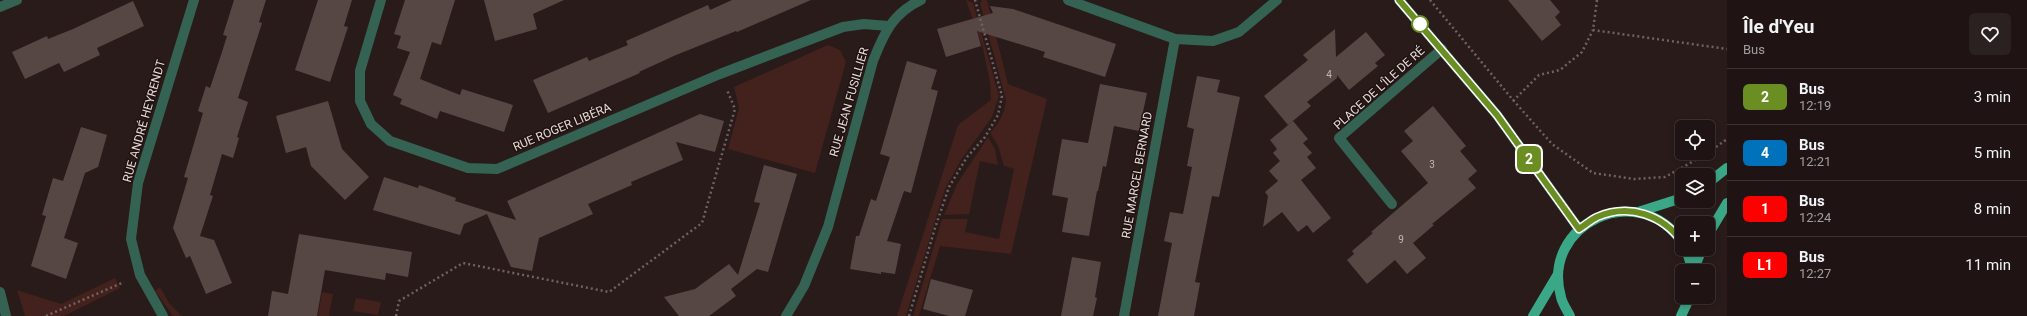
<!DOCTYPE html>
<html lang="fr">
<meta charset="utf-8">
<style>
:root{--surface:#1f1413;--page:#2c2121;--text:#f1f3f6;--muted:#a19ea0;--line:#3c3333}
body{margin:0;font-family:Roboto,sans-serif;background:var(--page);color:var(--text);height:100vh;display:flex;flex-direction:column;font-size:15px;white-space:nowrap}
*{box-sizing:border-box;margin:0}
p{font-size:13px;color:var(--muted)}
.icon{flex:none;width:22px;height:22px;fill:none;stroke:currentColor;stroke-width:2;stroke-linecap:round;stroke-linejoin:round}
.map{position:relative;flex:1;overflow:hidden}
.drawer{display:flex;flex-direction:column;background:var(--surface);width:300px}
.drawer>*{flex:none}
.badge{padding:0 8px;border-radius:6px;font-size:14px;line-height:26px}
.controls{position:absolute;left:1675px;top:120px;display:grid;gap:8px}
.controls a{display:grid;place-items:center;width:40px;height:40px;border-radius:6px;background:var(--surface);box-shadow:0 2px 6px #0003,0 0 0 1px var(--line);font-size:20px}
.map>.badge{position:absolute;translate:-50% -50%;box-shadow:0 0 0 2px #fff}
.round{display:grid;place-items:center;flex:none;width:42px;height:42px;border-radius:6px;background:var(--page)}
.headline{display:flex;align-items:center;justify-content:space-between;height:68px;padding:0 16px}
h1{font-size:19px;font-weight:700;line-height:30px}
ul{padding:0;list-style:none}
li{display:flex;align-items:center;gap:12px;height:56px;padding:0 16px;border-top:1px solid var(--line)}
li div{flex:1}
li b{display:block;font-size:15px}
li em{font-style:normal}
li .badge{min-width:44px;font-weight:700;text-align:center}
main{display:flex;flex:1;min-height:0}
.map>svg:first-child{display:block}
.green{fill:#43211c}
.building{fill:#574744}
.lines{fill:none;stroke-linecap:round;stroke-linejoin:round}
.path{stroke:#6f6260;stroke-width:2.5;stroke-dasharray:2 3;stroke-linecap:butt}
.minor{stroke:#346353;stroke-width:10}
.major{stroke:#3aa787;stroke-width:10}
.line-casing{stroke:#fff;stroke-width:9}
.line{stroke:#6b8e23;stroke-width:6}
.stop-dot{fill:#fff;stroke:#6b8e23;stroke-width:2}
.labels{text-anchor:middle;stroke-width:3;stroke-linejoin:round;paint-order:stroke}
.number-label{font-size:10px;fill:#c2b7b4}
.street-label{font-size:12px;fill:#e6dcda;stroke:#1f1210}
</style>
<main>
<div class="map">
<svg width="1727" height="316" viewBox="0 0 1727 316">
<rect width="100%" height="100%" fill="#291b19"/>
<!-- green -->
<g class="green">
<path d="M966 0 973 3 999 96 992 117 961 160 945 189 906 316H897L958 125 991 100 990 83 983 48Z"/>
<path d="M982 0H987L1008 84 1047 99 1011 254 940 246 919 316H913L942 219H968L965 232 999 239 1014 169 1004 166 998 146 990 133C999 123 1005 113 1006 100L980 3Z"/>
<path d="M828 45 840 50 846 62 815 173 728 149 739 108 734 87Z"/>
<path d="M988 137 995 149 998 165 980 161 969 214 944 215 957 184Z"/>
<path d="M115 278 120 288 64 316H25L17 290 61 304Z"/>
<path d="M160 287 169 303 182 316H173L155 291Z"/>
<path d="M322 292 333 294 329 316H318Z"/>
<path d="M356 298 381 302 378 315 353 311Z"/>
</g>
<!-- building -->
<g class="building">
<path d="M234 0H266L259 22 262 23 238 98 248 102 237 137 239 138 233 158 222 154 210 195 213 196 200 236 214 240 232 283 206 294 190 256 186 258 173 228 188 178 184 177 203 113 198 111 206 86 210 88 222 52 227 36 223 35Z"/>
<path d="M318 0H352L344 26 348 27 330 82 295 70Z"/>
<path d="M405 0H455L441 45 432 42 420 79 460 95 462 89 513 105 504 132 440 111 437 119 400 104 402 99 393 95 410 52 397 48 401 36 394 34Z"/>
<path d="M484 0H564L533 14 537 29 495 41Z"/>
<path d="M732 0H811L737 32 736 31 676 55 639 72 640 73 548 113 533 80 587 57 589 61 628 45 626 41 708 5 710 10Z"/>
<path d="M1508 0H1550L1560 12 1555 17 1561 25 1542 41Z"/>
<path d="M133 1 144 26 97 48 100 55 64 72 59 63 25 79 12 52 47 36 48 39 73 29Z"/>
<path d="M990 6 1013 9 1116 44 1105 77 1043 57 1045 52 977 31 981 46 946 57 937 29 993 13Z"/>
<path d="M1335 29 1336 57 1366 32 1385 55 1375 63 1378 66 1349 90 1337 75V78L1307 102 1311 106 1288 125 1264 96 1308 60 1303 55Z"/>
<path d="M907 61 937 70 931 89 938 91 911 193 904 191 887 241 901 244 895 274 881 272V274L850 269 856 236H859L871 199 876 201 890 157 880 154Z"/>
<path d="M1197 76 1220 80 1217 92 1240 97 1219 197 1212 196 1195 282 1200 283 1194 316H1158L1172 243 1164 241 1170 212 1183 214 1192 167 1187 166 1194 129 1187 127Z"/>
<path d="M1100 84 1147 93 1139 131 1114 126 1106 167 1103 166 1098 191H1097L1089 236 1062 232 1068 198 1052 195 1062 139 1088 143Z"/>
<path d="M328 101 342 149 369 177 345 200 311 166 306 147 286 153 276 116Z"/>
<path d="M1433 106 1466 146 1460 151 1477 171 1468 179 1476 188 1432 224 1434 225 1413 243 1426 258 1407 274 1395 260 1367 284 1347 260 1354 254 1352 251 1373 233 1371 232 1428 183 1401 151 1413 141 1404 131Z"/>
<path d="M700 114 724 121 715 152 676 142 683 160 631 182 632 185 588 204 593 214 539 238 532 271 511 267 487 214 464 224 460 235 373 210 384 177 418 188 419 185 456 198 455 201 516 220 507 201Z"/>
<path d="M1293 121 1308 139 1303 143 1312 153 1307 157 1316 168 1301 180 1331 218 1313 233 1307 225 1298 232 1282 212 1263 227 1268 196 1265 192 1278 181 1269 171 1280 161 1273 153 1277 149 1270 140Z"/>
<path d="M81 127 107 135 98 167 85 173 64 238 78 243 66 279 31 266 46 216 42 215 53 178 63 181Z"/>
<path d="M764 165 797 174 768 272 757 269 731 289 736 296 709 316H679L664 297 695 289 729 264 738 275 760 203 754 202Z"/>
<path d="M299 234 412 252 408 277 386 273 385 280 325 270 317 316H268L272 291 288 294Z"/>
<path d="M1072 257 1101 262 1095 297 1097 298 1093 316H1061Z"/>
<path d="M931 279 973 290 965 316H949L923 309Z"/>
</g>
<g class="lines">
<!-- path -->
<g class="path">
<path d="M1430 0 1513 100 1552 144 1593 173 1634 179 1665 177 1708 153"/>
<path d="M1597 0 1593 30 1727 49"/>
<path d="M1513 101 1539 75 1560 70 1582 52 1593 30"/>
<path d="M1708 153 1727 139"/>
<path d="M46 316 124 282"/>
<path d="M396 316 399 301 463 263 609 292 702 223 735 109 727 90"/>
<path d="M909 316 935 228 949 187 967 157 985 137 998 115 1002 96 975 0"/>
</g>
<!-- minor -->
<g class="minor">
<path d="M381 0 360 71V101L371 124 390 141 468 168 497 169 720 74 843 27 864 24 888 26"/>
<path d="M1068 0 1175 39 1213 41 1239 32 1277 0"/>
<path d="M1399 0 1497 115 1579 229"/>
<path d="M0 7 17 0"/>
<path d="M1392 204 1339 138 1442 49"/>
<path d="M0 292 6 316"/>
<path d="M163 316 140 275 131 239 138 183 194 0"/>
<path d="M786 316 804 286 828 227 873 61C884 33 893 13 921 0"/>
<path d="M1124 316 1175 39"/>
</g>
<!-- major -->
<g class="major">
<path d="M1708 183 1727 168"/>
<path d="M1638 212 1682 198"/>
<path d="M1708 235 1727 203"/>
<path d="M1686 249 1693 271"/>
<path d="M1693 271 1702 249"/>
<path d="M1533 316 1558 274"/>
<path d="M1570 316C1567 310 1562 303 1561 297 1540 224 1638 178 1682 242"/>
<path d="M1681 316 1690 297"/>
</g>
</g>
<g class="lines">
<defs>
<path id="line" d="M1399 0 1497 115 1579 229C1585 225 1591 220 1597 217 1629 203 1663 215 1682 242"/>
</defs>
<!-- line casing -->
<use href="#line" class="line-casing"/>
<!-- line -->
<use href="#line" class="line"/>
</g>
<!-- markers -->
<circle class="stop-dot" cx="1420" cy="24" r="8"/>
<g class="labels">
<!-- number labels -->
<g class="number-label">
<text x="1329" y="78">4</text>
<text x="1432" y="168">3</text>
<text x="1401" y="243">9</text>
</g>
<!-- street labels -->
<g class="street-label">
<text transform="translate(1379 88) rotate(-42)" y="4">PLACE DE L'ÎLE DE RÉ</text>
<text transform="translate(849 102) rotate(-74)" y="4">RUE JEAN FUSILLIER</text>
<text transform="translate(144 121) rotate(-74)" y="4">RUE ANDRÉ HEYRENDT</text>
<text transform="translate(562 127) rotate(-23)" y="4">RUE ROGER LIBÉRA</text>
<text transform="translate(1137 175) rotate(-80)" y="4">RUE MARCEL BERNARD</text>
</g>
</g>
</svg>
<div class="controls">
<a><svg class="icon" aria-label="locate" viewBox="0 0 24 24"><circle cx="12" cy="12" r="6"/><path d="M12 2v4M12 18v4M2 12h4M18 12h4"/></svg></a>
<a><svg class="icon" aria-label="layers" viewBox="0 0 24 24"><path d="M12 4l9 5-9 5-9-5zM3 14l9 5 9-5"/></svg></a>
<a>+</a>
<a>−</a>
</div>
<b class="badge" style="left:1529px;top:159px;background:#6b8e23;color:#fff">2</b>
</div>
<section class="drawer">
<div class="headline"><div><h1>Île d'Yeu</h1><p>Bus</p></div><a class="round"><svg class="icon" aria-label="heart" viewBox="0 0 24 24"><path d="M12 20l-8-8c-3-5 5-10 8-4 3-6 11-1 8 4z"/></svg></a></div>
<ul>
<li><span class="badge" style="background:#6b8e23;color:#fff">2</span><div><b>Bus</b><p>12:19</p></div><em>3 min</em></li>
<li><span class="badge" style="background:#0072bc;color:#fff">4</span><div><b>Bus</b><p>12:21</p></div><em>5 min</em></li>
<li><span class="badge" style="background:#f00;color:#fff">1</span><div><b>Bus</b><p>12:24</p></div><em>8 min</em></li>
<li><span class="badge" style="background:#f00;color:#fff">L1</span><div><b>Bus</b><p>12:27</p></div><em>11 min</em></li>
</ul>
</section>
</main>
